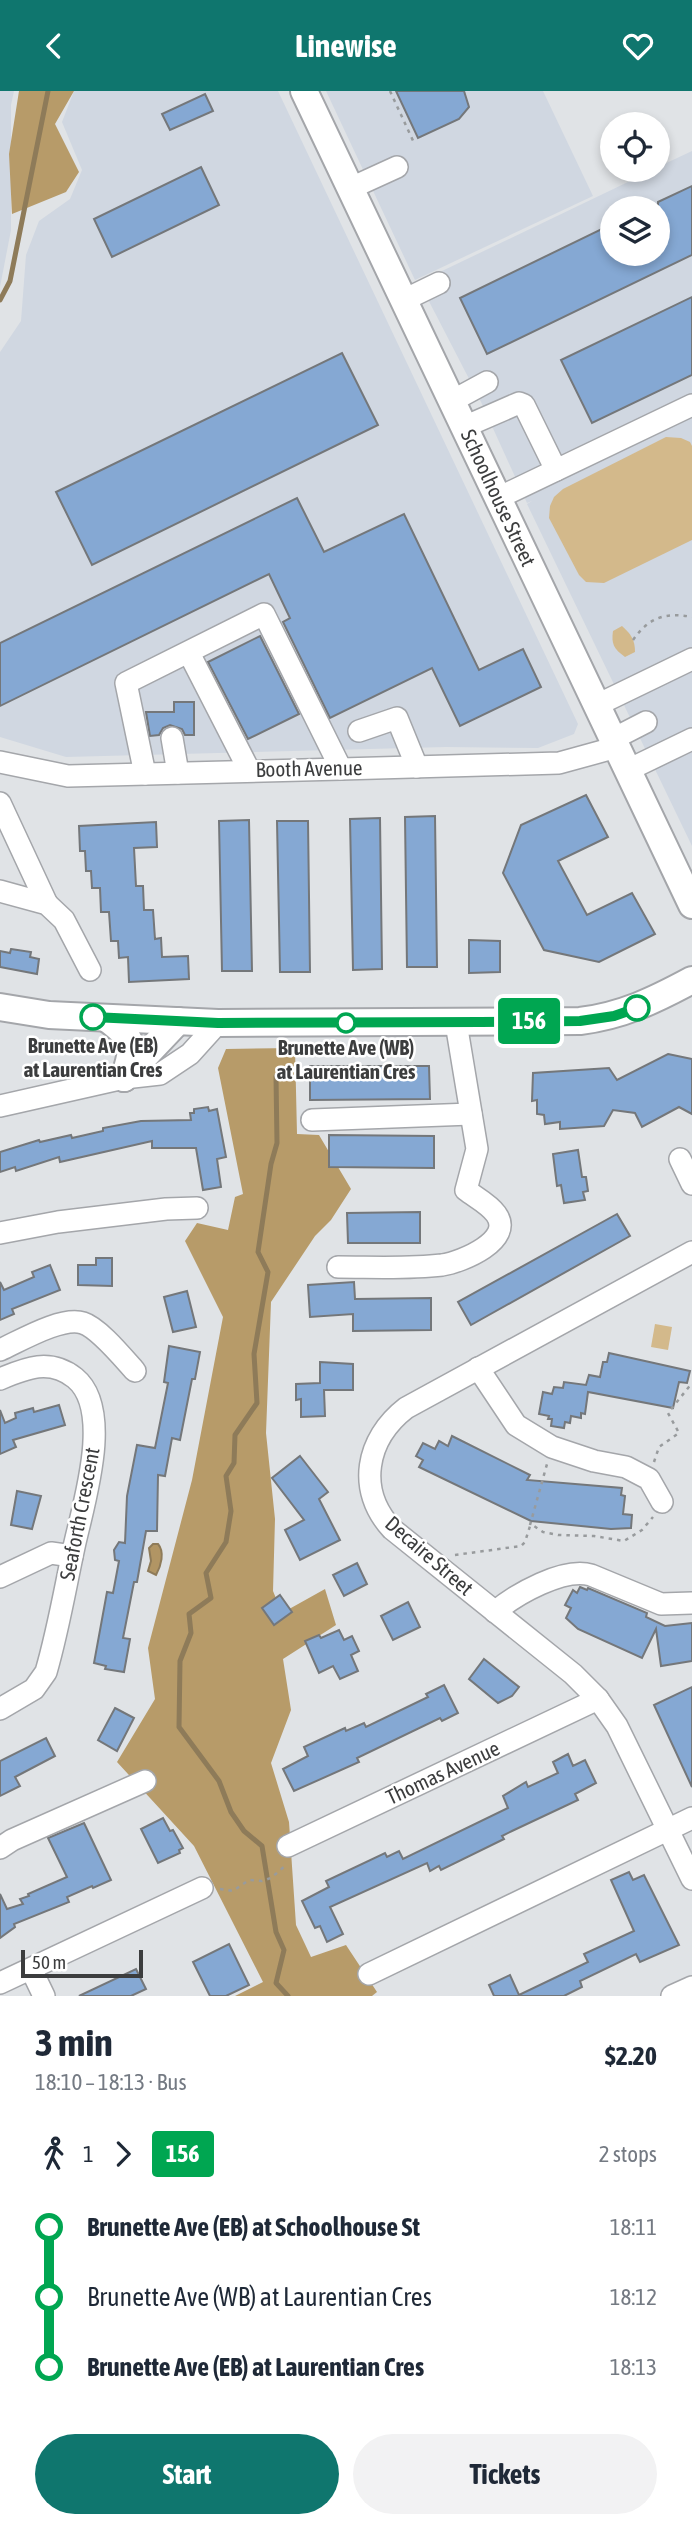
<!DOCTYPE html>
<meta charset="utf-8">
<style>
:root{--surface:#fff;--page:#f2f2f3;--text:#1f2937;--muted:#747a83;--accent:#0f766e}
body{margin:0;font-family:"Asap Condensed",sans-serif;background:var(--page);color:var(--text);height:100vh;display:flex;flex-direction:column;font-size:26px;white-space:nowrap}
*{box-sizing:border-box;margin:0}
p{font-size:23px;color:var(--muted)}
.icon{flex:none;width:38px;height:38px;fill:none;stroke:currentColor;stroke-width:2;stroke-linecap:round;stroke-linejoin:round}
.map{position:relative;height:1905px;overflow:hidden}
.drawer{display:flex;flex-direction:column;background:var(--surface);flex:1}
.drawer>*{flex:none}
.badge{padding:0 14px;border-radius:5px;font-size:24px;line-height:46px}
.tools{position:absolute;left:600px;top:21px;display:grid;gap:14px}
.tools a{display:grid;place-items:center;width:70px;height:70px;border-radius:50%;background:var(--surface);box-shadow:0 4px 10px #0003;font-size:35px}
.scale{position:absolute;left:21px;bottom:18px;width:122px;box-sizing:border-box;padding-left:7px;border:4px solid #3c3d3e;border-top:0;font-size:19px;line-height:24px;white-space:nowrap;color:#3c3d3e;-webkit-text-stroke:5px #fff;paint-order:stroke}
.map>.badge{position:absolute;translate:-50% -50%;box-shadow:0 0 0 4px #fff}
.legs{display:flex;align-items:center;gap:10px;height:77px;padding:0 35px;font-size:23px}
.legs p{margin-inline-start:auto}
.head{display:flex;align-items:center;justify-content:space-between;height:119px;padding:0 35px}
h1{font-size:38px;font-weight:700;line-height:52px}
.cta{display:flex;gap:14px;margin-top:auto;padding:14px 35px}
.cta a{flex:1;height:80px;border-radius:42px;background:var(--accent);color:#fff;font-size:28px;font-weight:700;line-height:80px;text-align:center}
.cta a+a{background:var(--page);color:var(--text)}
ul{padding:0 35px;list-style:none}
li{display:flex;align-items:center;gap:24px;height:70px;font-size:26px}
li i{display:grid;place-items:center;width:10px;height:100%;margin:0 9px;background:currentColor}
li i::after{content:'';width:18px;height:18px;margin:-9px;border:5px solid;border-radius:50%;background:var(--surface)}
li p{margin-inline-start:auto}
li:first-child i{background:linear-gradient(#0000 50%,currentColor 0)}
li:last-child i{background:linear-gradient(currentColor 50%,#0000 0)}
header{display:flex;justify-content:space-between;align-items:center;height:91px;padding:0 35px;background:var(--accent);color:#fff;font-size:32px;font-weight:700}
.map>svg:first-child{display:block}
.built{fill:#d0d7e1;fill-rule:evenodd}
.green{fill:#d3b98b}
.forest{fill:#b79b69}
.water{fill:#b19564;stroke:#8e7b59;stroke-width:2}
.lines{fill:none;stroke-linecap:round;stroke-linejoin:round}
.stream{stroke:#8e7b59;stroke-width:5}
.building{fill:#85a8d3;stroke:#74777a;stroke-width:2}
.minor-casing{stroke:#a4a6aa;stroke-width:24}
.major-casing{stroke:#a4a6aa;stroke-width:30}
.path{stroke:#989b9d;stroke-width:2.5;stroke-dasharray:3.5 5;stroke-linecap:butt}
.minor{stroke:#fff;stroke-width:21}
.major{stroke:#fff;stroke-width:26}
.line-1-casing{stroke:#fff;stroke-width:16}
.line-1{stroke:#00a651;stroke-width:10}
.stop-1-dot{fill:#fff;stroke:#00a651;stroke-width:3.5}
.labels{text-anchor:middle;stroke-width:5;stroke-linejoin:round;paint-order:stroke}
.street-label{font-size:21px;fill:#3c3d3e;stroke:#fff}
.stop-label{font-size:21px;font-weight:bold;fill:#3c3d3e;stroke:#fff}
</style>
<header><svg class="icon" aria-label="back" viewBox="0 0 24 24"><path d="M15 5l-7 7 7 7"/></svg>Linewise<svg class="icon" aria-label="heart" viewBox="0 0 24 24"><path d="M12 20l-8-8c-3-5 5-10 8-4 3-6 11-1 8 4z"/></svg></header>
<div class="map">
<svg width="692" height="1905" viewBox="0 0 692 1905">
<rect width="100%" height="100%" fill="#e0e3e6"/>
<!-- built -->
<g class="built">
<path d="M0 0H14L11 14V139L0 196Z"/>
<path d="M74 0H278L578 633 574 643 538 657 446 656 66 666 0 646V261L21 230 26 164 39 130 70 108 82 79 62 31Z"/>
<path d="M326 0H543L593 105 415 189Z"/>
<path d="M692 60V755L527 413 532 410 527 412 481 311 419 191 653 79H658V76ZM612 117H658V163H612Z"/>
</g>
<!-- green -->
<g class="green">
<path d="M666 346 681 347 690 351 692 355V449L604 492 586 491 579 484 549 427 550 415 554 406 563 398Z"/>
<path d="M622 535C631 543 635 549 635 561L625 566C614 558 611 553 613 540Z"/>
<path d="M655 1233 672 1236 668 1259 651 1256Z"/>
</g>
<!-- forest -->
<g class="forest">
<path d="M19 0H74L55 33 79 81 66 101 12 123 9 63Z"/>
<path d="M295 957 297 1043 319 1044 351 1098 331 1129 315 1145 271 1211 266 1342 275 1428 273 1500 282 1522 325 1498 336 1534 283 1568 291 1619 271 1672 289 1731 296 1834 311 1866 346 1854 377 1901 372 1905H235L263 1891 194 1755 117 1671 155 1608 148 1557 192 1389 223 1226 185 1150 197 1132 228 1139 235 1106 243 1103 218 977 226 958Z"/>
</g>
<!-- water -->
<path class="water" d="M153 1453H158C165 1461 161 1475 156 1484L148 1480 151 1470 149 1457Z"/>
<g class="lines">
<!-- stream -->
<g class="stream">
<path d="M0 209 10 190 48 0"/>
<path d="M276 985 277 1052 271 1073 258 1161 268 1181 254 1263 257 1312 235 1344 234 1372 226 1385 231 1420 226 1451 206 1482 211 1507 189 1523 191 1542 180 1570 179 1636 219 1690 231 1721 244 1740 262 1755 276 1841 284 1859 276 1892 288 1905"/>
</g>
</g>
<!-- building -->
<g class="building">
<path d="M396 0H464L469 16 459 28 418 47Z"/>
<path d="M205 3 213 20 170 39 162 23Z"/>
<path d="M201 76 219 114 112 166 94 128Z"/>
<path d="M692 95V164L487 263 460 207 612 133V163H658V111Z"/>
<path d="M692 206V284L592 332 561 269Z"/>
<path d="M342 262 378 334 92 474 56 401Z"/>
<path d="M297 407 324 461 404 423 479 579 523 558 541 596 460 635 432 577 330 627 283 531 290 527 269 483 0 615V552Z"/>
<path d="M260 545 299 623 248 648 208 571Z"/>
<path d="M174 611H194V644H185L182 638 170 634 163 637 159 644 150 645 146 621H174Z"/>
<path d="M586 704 608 746 558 770 587 824 632 802 655 843 599 871 544 859 503 782 521 734Z"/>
<path d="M435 725 437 876H407L405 726Z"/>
<path d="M380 727 382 878 353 879 350 728Z"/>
<path d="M249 729 252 880H222L219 730Z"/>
<path d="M277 730H308L310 881H280Z"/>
<path d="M156 731 157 756 134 757 136 795H143L144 819H153L155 848 161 847 162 866 188 865 189 888 129 891 128 866 119 867 118 850H111L109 821H101L100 797H92L91 780H86L85 760H80L79 735Z"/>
<path d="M469 849 500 850V881L469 882Z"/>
<path d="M11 858 31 861 30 866 39 868 37 883 0 876V860L10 862Z"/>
<path d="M668 963 692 968V1023L679 1016 642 1036 635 1022 613 1019 604 1035 560 1038V1031L545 1033 544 1024 537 1023V1009L532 1010 533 982 609 977 617 989Z"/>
<path d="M310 975H429L430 1008 310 1009Z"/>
<path d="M208 1016 209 1020 217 1018 226 1066 217 1068 221 1096 203 1099 196 1057H152V1050L60 1071 59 1066 16 1080 15 1076 0 1081V1061L39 1049 40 1051 71 1044 72 1047 103 1040V1037L141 1030 191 1029 190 1022H194V1018Z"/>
<path d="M329 1044 434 1045V1077L329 1076Z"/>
<path d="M578 1059 582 1086H586L588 1100 583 1101 585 1109 564 1112 561 1094 557 1095 553 1063Z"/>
<path d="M420 1121V1152H348L347 1122Z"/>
<path d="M617 1123 630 1145 471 1234 458 1211Z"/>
<path d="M96 1167H112V1195L78 1194V1174H96Z"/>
<path d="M50 1174 60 1199 12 1218 14 1223 0 1229V1191L4 1199 34 1186 32 1181Z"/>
<path d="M354 1191 355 1208 431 1207V1239L353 1240V1223L310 1226 308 1194Z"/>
<path d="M187 1200 196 1236 173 1241 164 1206Z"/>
<path d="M169 1255 200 1261 195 1288H192L180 1349 172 1347 165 1385 158 1384 157 1440H146L137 1491H134L123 1547 130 1548 124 1581 105 1578 106 1575 94 1572 107 1501 113 1502 119 1470 115 1469 114 1459 119 1451 125 1452 127 1405 137 1354 155 1357 168 1292 164 1291Z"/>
<path d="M609 1262 690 1280 687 1292 679 1291 673 1317 588 1301 585 1323 581 1322V1327L571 1325 570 1332 565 1331 564 1337 551 1335 552 1328H548L549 1325 539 1323 543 1301 552 1303 554 1296 563 1297 564 1291 586 1294 589 1284 600 1286 603 1271H607Z"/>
<path d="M320 1271 353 1273V1299H324L325 1325 301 1326V1308L296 1309V1293L320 1292Z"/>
<path d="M59 1314 65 1334 13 1349 16 1356 0 1363V1319L5 1332 16 1327 15 1322 33 1317 34 1321Z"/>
<path d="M452 1345 530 1384 527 1389 622 1397 621 1404 625 1405 623 1423 632 1424 631 1437 611 1438 531 1430 419 1376 423 1369 416 1365 423 1352 435 1358 439 1350 448 1355Z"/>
<path d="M300 1365 328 1401 319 1408 340 1449 300 1469 285 1439 304 1429 272 1387Z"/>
<path d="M17 1400 41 1405 32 1438 11 1434Z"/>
<path d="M357 1472 367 1493 344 1505 333 1484Z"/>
<path d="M580 1496 587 1499 588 1497 647 1522 646 1526 665 1535 692 1532V1570L661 1575 656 1538 642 1567 578 1538 566 1527 571 1517 565 1514 573 1499 577 1502Z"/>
<path d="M280 1504 292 1521 274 1534 262 1517Z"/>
<path d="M408 1511 420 1536 393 1549 381 1525Z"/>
<path d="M339 1539 344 1549 352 1545 359 1560 351 1564 358 1580 340 1588 333 1575 319 1582 305 1550 319 1544 321 1547Z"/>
<path d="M484 1568 519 1596 512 1605 498 1612 469 1588Z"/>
<path d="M444 1594 458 1622 442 1630 440 1627 357 1667 359 1671 294 1700 283 1678 308 1665 304 1656 345 1637 346 1640 364 1632 366 1636 428 1606 426 1603Z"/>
<path d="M692 1596V1696L654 1614Z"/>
<path d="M115 1617 134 1627 117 1660 98 1649Z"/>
<path d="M46 1647 55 1665 15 1686 20 1695 0 1705V1670Z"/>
<path d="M568 1663 573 1675 585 1669 596 1692 575 1703 578 1709 512 1740 502 1745 504 1748 441 1779 439 1775 430 1780 427 1772 330 1816 343 1843 327 1851 320 1835 315 1837 302 1810 329 1796 326 1790 385 1762 387 1766 399 1760 403 1768 508 1717 503 1705 526 1691 528 1696 558 1682 553 1671Z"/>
<path d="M163 1727 170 1740 173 1739 183 1757 179 1759 180 1762 158 1772 141 1738Z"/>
<path d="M84 1732 111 1789 93 1797 92 1795 67 1806 69 1811 14 1833 15 1836 0 1847V1803L7 1818 23 1813 20 1808 29 1805 28 1803 67 1786 48 1747Z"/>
<path d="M629 1781 633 1789 644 1784 679 1854 640 1871 636 1863 580 1890 582 1896 564 1905H494L489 1894 510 1884 519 1904 588 1871 584 1863 634 1840 611 1789Z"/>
<path d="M229 1853 249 1894 226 1905H210L193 1871Z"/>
<path d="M136 1878 146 1898 131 1905H79Z"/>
</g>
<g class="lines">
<defs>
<g id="minor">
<path d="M351 97 397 76"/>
<path d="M404 209 439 192"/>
<path d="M452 310 487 291"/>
<path d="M464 336 519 312 524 314 556 379"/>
<path d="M498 407 692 314"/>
<path d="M189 562 249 679"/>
<path d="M597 614 692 568"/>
<path d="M359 640 397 627 417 676"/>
<path d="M172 647 178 682"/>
<path d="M613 648 646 631"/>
<path d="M0 671 68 685 341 678 559 672 617 656"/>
<path d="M628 679 692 648"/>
<path d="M145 683 126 592 264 523 341 678"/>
<path d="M0 712 47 813"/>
<path d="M0 800 47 813 64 829 90 879"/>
<path d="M0 1015 124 987 160 983 190 963 218 932"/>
<path d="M312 1029 471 1023"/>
<path d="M680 1068 692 1093"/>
<path d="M0 1142 58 1131 166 1118 197 1117"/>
<path d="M692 1161 406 1317C366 1348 356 1399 392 1438L573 1583 598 1608 617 1635 692 1788"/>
<path d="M338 1176C372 1176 408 1178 442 1174 462 1171 515 1149 496 1123 489 1113 475 1106 466 1099L477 1058 456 932"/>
<path d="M0 1259C20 1250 62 1225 83 1232 99 1237 124 1268 135 1280"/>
<path d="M478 1277 516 1334 552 1356 594 1370 626 1376 649 1388 662 1411"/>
<path d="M0 1288C26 1277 50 1267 75 1287 114 1319 83 1414 74 1456 65 1498 58 1540 46 1581L34 1598 0 1618"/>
<path d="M0 1486 51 1462 72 1465"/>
<path d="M495 1521C516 1503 564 1476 591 1484L661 1513 692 1512"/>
<path d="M288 1755 598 1608"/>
<path d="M0 1757 12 1749 145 1690"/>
<path d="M31 1878 44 1905"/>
<path d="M369 1883 692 1727"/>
<path d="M0 1892 202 1797"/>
<path d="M672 1905 692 1896"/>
</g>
<g id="major">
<path d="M304 0 692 814"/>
<path d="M0 916 49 924 218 932 580 930C622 925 655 909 692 889"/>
<path d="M106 927C135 948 135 955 124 987"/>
<path d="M124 987 178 930"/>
</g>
</defs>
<!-- minor casing -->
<use href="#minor" class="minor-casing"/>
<!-- major casing -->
<use href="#major" class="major-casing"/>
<!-- path -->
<g class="path">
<path d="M390 0 415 54"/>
<path d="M633 549C649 526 666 521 692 526"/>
<path d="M654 1371 659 1356 679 1342 668 1322 692 1292"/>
<path d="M530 1434 547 1373"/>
<path d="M455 1464 521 1455 525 1451 530 1435H534L543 1441 558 1444 594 1445 624 1450 642 1439 653 1426"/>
<path d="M220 1798 233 1800 249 1789 262 1790 271 1787 285 1775"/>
</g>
<!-- minor -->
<use href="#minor" class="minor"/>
<!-- major -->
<use href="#major" class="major"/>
</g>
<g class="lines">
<defs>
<path id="line-1" d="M93 926 218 932 481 931 580 930 614 925 637 917"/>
</defs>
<!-- line-1 casing -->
<use href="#line-1" class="line-1-casing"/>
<!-- line-1 -->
<use href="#line-1" class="line-1"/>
</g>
<!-- markers -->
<g class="stop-1-dot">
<circle cx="637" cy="917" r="12"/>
<circle cx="93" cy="926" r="12"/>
<circle cx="346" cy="932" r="9"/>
</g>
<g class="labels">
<!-- street labels -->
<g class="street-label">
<text transform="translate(498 407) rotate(65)" y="7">Schoolhouse Street</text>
<text transform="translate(309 678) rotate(-1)" y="7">Booth Avenue</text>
<text transform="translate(80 1423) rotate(-79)" y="7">Seaforth Crescent</text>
<text transform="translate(429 1465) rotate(41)" y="7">Decaire Street</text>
<text transform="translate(443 1682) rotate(-25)" y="7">Thomas Avenue</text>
</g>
<!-- stop labels -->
<g class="stop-label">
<text x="93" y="962">Brunette Ave (EB)<tspan x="93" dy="24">at Laurentian Cres</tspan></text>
<text x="346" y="964">Brunette Ave (WB)<tspan x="346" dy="24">at Laurentian Cres</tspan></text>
</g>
</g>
</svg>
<div class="tools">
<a><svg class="icon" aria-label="locate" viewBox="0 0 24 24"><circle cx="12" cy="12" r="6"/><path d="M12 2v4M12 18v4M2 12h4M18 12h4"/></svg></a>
<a><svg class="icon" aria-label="layers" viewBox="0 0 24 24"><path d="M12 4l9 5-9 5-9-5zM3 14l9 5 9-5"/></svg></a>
</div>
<div class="scale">50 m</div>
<b class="badge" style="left:529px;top:930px;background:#00a651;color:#fff">156</b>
</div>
<section class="drawer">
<div class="head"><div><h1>3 min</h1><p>18:10 – 18:13 · Bus</p></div><b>$2.20</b></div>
<div class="legs"><svg class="icon" aria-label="walk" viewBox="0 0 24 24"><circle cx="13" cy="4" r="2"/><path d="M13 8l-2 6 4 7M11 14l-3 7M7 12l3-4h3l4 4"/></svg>1<svg class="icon" aria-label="forward" viewBox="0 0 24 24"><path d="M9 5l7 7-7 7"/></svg><b class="badge" style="background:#00a651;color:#fff">156</b><p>2 stops</p></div>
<ul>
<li><i style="color:#00a651"></i><b>Brunette Ave (EB) at Schoolhouse St</b><p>18:11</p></li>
<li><i style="color:#00a651"></i><span>Brunette Ave (WB) at Laurentian Cres</span><p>18:12</p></li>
<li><i style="color:#00a651"></i><b>Brunette Ave (EB) at Laurentian Cres</b><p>18:13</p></li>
</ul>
<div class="cta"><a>Start</a><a>Tickets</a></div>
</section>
